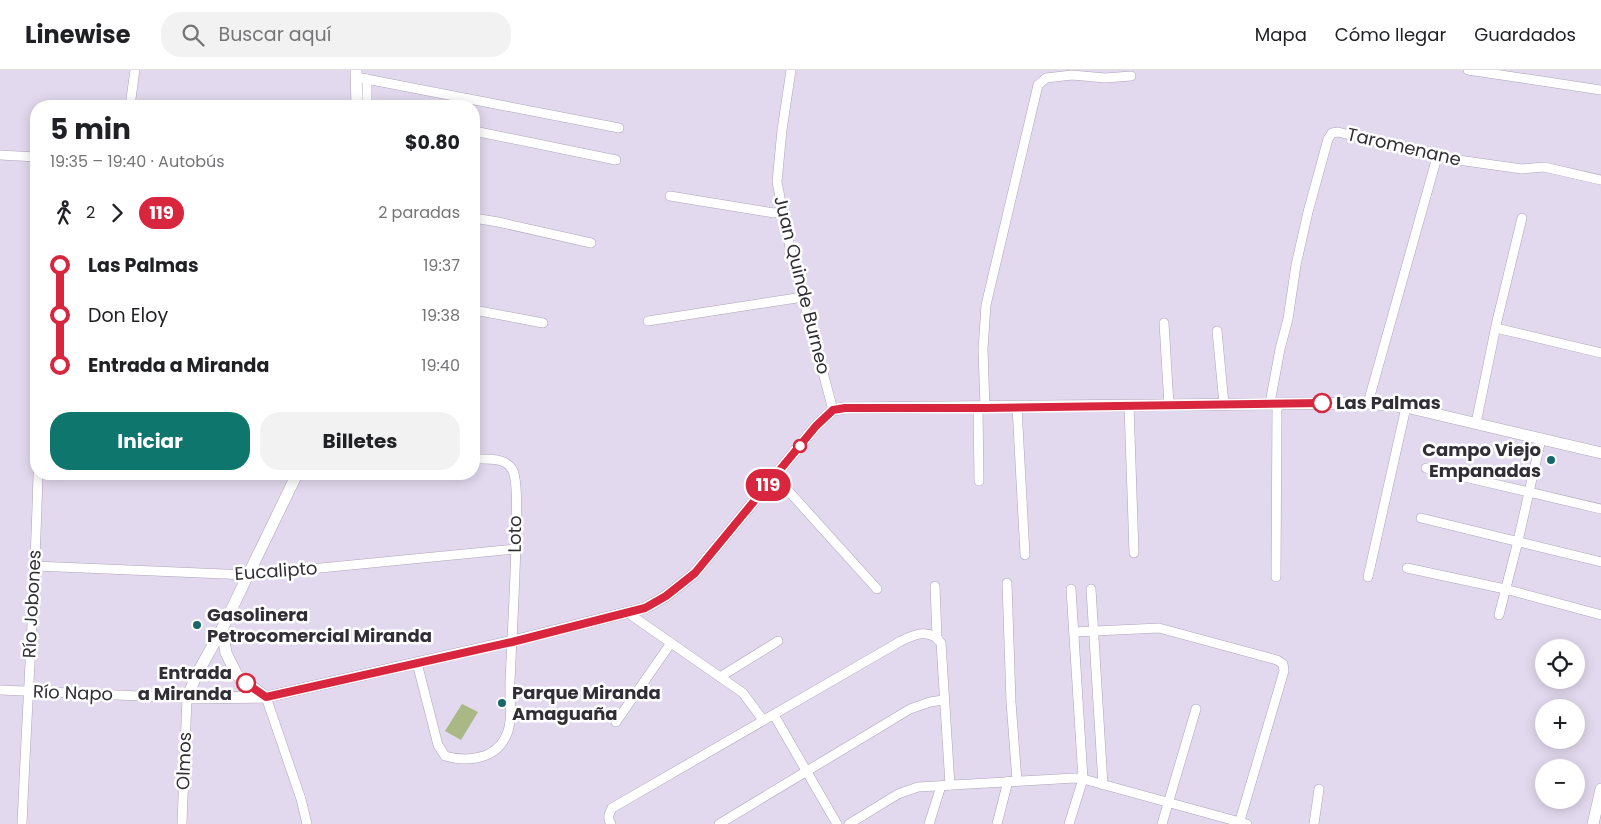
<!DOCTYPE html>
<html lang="es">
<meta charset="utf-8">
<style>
:root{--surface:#fff;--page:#f2f2f2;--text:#202124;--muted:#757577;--line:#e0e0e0;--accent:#0f766e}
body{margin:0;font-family:Poppins,sans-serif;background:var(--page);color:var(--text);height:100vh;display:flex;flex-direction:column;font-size:19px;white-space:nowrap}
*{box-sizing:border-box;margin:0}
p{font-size:16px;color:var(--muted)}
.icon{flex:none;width:28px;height:28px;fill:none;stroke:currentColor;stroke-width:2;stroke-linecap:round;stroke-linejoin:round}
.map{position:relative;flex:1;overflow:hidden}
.drawer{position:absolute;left:30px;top:30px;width:450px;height:380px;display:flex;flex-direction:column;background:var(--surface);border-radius:20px;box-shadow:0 2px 12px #0003}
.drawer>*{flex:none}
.badge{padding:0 10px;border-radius:16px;font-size:18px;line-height:32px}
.fabs{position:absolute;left:1535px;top:569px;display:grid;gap:10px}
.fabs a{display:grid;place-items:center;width:50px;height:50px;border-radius:50%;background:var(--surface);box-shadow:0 2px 12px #0003;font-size:25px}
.map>.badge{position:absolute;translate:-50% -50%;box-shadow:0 0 0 2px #fff}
.legs{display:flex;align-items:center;gap:8px;height:55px;padding:0 20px;font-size:16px}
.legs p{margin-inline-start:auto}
.head{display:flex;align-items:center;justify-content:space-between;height:85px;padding:0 20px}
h1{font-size:28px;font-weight:700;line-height:38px}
.button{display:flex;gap:10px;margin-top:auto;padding:10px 20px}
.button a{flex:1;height:58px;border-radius:20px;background:var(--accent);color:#fff;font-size:20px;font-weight:700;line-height:58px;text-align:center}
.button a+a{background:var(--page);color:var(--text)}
ul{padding:0 20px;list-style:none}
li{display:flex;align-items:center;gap:18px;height:50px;font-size:19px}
li i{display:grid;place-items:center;width:8px;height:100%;margin:0 6px;background:currentColor}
li i::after{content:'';width:12px;height:12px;margin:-6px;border:4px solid;border-radius:50%;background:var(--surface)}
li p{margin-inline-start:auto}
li:first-child i{background:linear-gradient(#0000 50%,currentColor 0)}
li:last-child i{background:linear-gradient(currentColor 50%,#0000 0)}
header{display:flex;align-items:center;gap:30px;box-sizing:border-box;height:70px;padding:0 25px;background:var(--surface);border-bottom:1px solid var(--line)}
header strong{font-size:24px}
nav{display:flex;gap:28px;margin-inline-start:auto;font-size:18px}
.search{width:350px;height:45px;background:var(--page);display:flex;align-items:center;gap:12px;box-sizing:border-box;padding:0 18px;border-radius:20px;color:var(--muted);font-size:19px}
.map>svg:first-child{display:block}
.green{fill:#a9b884}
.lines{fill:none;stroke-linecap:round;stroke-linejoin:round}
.minor-casing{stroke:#ada4b7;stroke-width:10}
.tertiary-casing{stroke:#ada4b7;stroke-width:12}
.minor{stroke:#fff;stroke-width:9}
.tertiary{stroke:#fff;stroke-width:11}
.line-1-casing{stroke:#fff;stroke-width:11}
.line-1{stroke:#d7263d;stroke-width:8}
.stop-1-dot{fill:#fff;stroke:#d7263d;stroke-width:2.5}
.poi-dot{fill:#19676b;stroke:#fff;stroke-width:2}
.labels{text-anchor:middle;stroke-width:5;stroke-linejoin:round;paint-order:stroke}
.street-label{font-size:18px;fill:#322e36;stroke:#fff}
.stop-label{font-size:18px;font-weight:bold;fill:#322e36;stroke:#fff;text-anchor:start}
.poi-label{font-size:18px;font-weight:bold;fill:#322e36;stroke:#fff;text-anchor:start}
</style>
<header>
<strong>Linewise</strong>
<div class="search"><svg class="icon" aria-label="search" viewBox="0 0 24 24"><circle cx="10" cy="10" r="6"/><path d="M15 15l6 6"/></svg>Buscar aquí</div>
<nav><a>Mapa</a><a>Cómo llegar</a><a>Guardados</a></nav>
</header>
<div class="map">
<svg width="1601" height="754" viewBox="0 0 1601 754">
<rect width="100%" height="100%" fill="#e3d9ee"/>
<!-- green -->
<path class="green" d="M462 634 478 642 461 670 445 661Z"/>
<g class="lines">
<defs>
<g id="minor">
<path d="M791 0 782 60 777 112 791 183 833 340"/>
<path d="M1468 0 1601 20"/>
<path d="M356 7 619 58"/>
<path d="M367 9V36"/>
<path d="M130 36 135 0"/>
<path d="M474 61 616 90"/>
<path d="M0 85 36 87"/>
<path d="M670 126 774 143 782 141"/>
<path d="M474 148 498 152 591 173"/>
<path d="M474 240 543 253"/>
<path d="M648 251 803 227"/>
<path d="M1164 253 1169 335"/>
<path d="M1496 258 1601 283"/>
<path d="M1217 261 1224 334"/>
<path d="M1270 333 1280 279 1288 249 1296 195 1308 142 1328 69 1332 63 1338 62 1437 87 1522 99 1544 97 1601 110"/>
<path d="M1368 333 1437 87"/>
<path d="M1129 335 1134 483"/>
<path d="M1017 337 1025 485"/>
<path d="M978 338 979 411"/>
<path d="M985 338 983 279 986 235 1038 15 1046 8 1072 5 1105 8 1131 6"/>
<path d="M1476 353 1497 251 1522 148"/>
<path d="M1426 398 1601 439"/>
<path d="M775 406 877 519"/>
<path d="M1421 448 1601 492"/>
<path d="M35 496 248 505 516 479"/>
<path d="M1407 498 1505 519 1601 545"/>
<path d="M1276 507 1277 333"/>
<path d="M1368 507 1406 337"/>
<path d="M1007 513 1011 632 1017 711"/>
<path d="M935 516 937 567"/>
<path d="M1091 519 1103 715"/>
<path d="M628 543 743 623 763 650"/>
<path d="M1499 545 1518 471 1541 369"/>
<path d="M1074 562 1159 558 1277 590 1283 594 1284 601 1239 754"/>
<path d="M417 593 438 675 445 686C465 692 494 690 505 668 514 652 509 629 510 612 512 565 515 518 516 471 516 456 519 410 512 399 504 387 487 389 474 389"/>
<path d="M720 607 778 571"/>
<path d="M0 620 187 628 182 754"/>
<path d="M266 627 301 729 307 754"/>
<path d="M774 645 837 754"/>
<path d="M616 652 671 573"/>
<path d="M22 754C27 637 35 521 38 404"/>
<path d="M611 754C607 748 609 744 612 738L901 571C915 564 930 558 941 573L950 715"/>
<path d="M719 754 910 639 930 632 943 630"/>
<path d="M849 754 898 724 918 717 1075 708 1083 709 1247 754"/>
<path d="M929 754 941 716"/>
<path d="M997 754 1008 711"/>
<path d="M1069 754 1083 709 1071 519"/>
<path d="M1162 754 1196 639"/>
<path d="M1314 754 1319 719"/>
</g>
<g id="tertiary">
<path d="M356 0 357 36"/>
<path d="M297 404 222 559 197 604 187 628 266 627 513 571 645 538 666 526 695 503 816 356 833 340 845 338 1368 333 1406 337 1601 383"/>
<path d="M222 559 226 583 237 605 266 627"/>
<path d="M1593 754 1601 719"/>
</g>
</defs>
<!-- minor casing -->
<use href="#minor" class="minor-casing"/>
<!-- tertiary casing -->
<use href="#tertiary" class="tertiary-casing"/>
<!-- minor -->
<use href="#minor" class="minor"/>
<!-- tertiary -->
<use href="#tertiary" class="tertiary"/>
</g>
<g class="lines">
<defs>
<path id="line-1" d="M246 613 266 627 512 572 645 538 666 526 695 503 816 356 833 340 845 338H986L1322 333"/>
</defs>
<!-- line-1 casing -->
<use href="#line-1" class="line-1-casing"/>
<!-- line-1 -->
<use href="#line-1" class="line-1"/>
</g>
<!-- markers -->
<g class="stop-1-dot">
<circle cx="1322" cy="333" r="9"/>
<circle cx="800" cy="376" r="6"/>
<circle cx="246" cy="613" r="9"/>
</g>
<g class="poi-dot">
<circle cx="1551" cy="390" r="5"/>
<circle cx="197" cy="555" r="5"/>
<circle cx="502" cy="633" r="5"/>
</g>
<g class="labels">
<!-- street labels -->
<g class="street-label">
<text transform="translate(1404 77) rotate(13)" y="6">Taromenane</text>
<text transform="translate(802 215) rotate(76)" y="6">Juan Quinde Burneo</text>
<text transform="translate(515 464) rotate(-89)" y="6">Loto</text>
<text transform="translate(276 501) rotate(-4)" y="6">Eucalipto</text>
<text transform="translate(32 534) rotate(-87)" y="6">Río Jobones</text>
<text transform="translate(73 623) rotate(2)" y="6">Río Napo</text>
<text transform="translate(184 691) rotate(-88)" y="6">Olmos</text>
</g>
<!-- stop labels -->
<g class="stop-label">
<text x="1336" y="339">Las Palmas</text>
<text x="232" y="609" text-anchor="end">Entrada<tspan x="232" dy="21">a Miranda</tspan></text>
</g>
<!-- poi labels -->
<g class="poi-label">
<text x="1541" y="386" text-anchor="end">Campo Viejo<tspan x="1541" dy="21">Empanadas</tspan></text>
<text x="207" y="551">Gasolinera<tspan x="207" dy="21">Petrocomercial Miranda</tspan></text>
<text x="512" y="629">Parque Miranda<tspan x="512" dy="21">Amaguaña</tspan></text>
</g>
</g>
</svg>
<div class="fabs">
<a><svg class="icon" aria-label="locate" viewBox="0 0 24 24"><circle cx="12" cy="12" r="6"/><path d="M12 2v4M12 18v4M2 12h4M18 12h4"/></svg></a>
<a>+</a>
<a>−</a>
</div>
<b class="badge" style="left:768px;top:415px;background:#d7263d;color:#fff">119</b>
<section class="drawer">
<div class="head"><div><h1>5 min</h1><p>19:35 – 19:40 · Autobús</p></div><b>$0.80</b></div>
<div class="legs"><svg class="icon" aria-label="walk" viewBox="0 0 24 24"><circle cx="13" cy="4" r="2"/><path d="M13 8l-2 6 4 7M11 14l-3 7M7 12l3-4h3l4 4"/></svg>2<svg class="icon" aria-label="forward" viewBox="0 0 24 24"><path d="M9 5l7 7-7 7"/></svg><b class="badge" style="background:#d7263d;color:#fff">119</b><p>2 paradas</p></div>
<ul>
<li><i style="color:#d7263d"></i><b>Las Palmas</b><p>19:37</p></li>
<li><i style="color:#d7263d"></i><span>Don Eloy</span><p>19:38</p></li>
<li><i style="color:#d7263d"></i><b>Entrada a Miranda</b><p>19:40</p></li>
</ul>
<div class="button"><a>Iniciar</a><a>Billetes</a></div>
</section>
</div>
